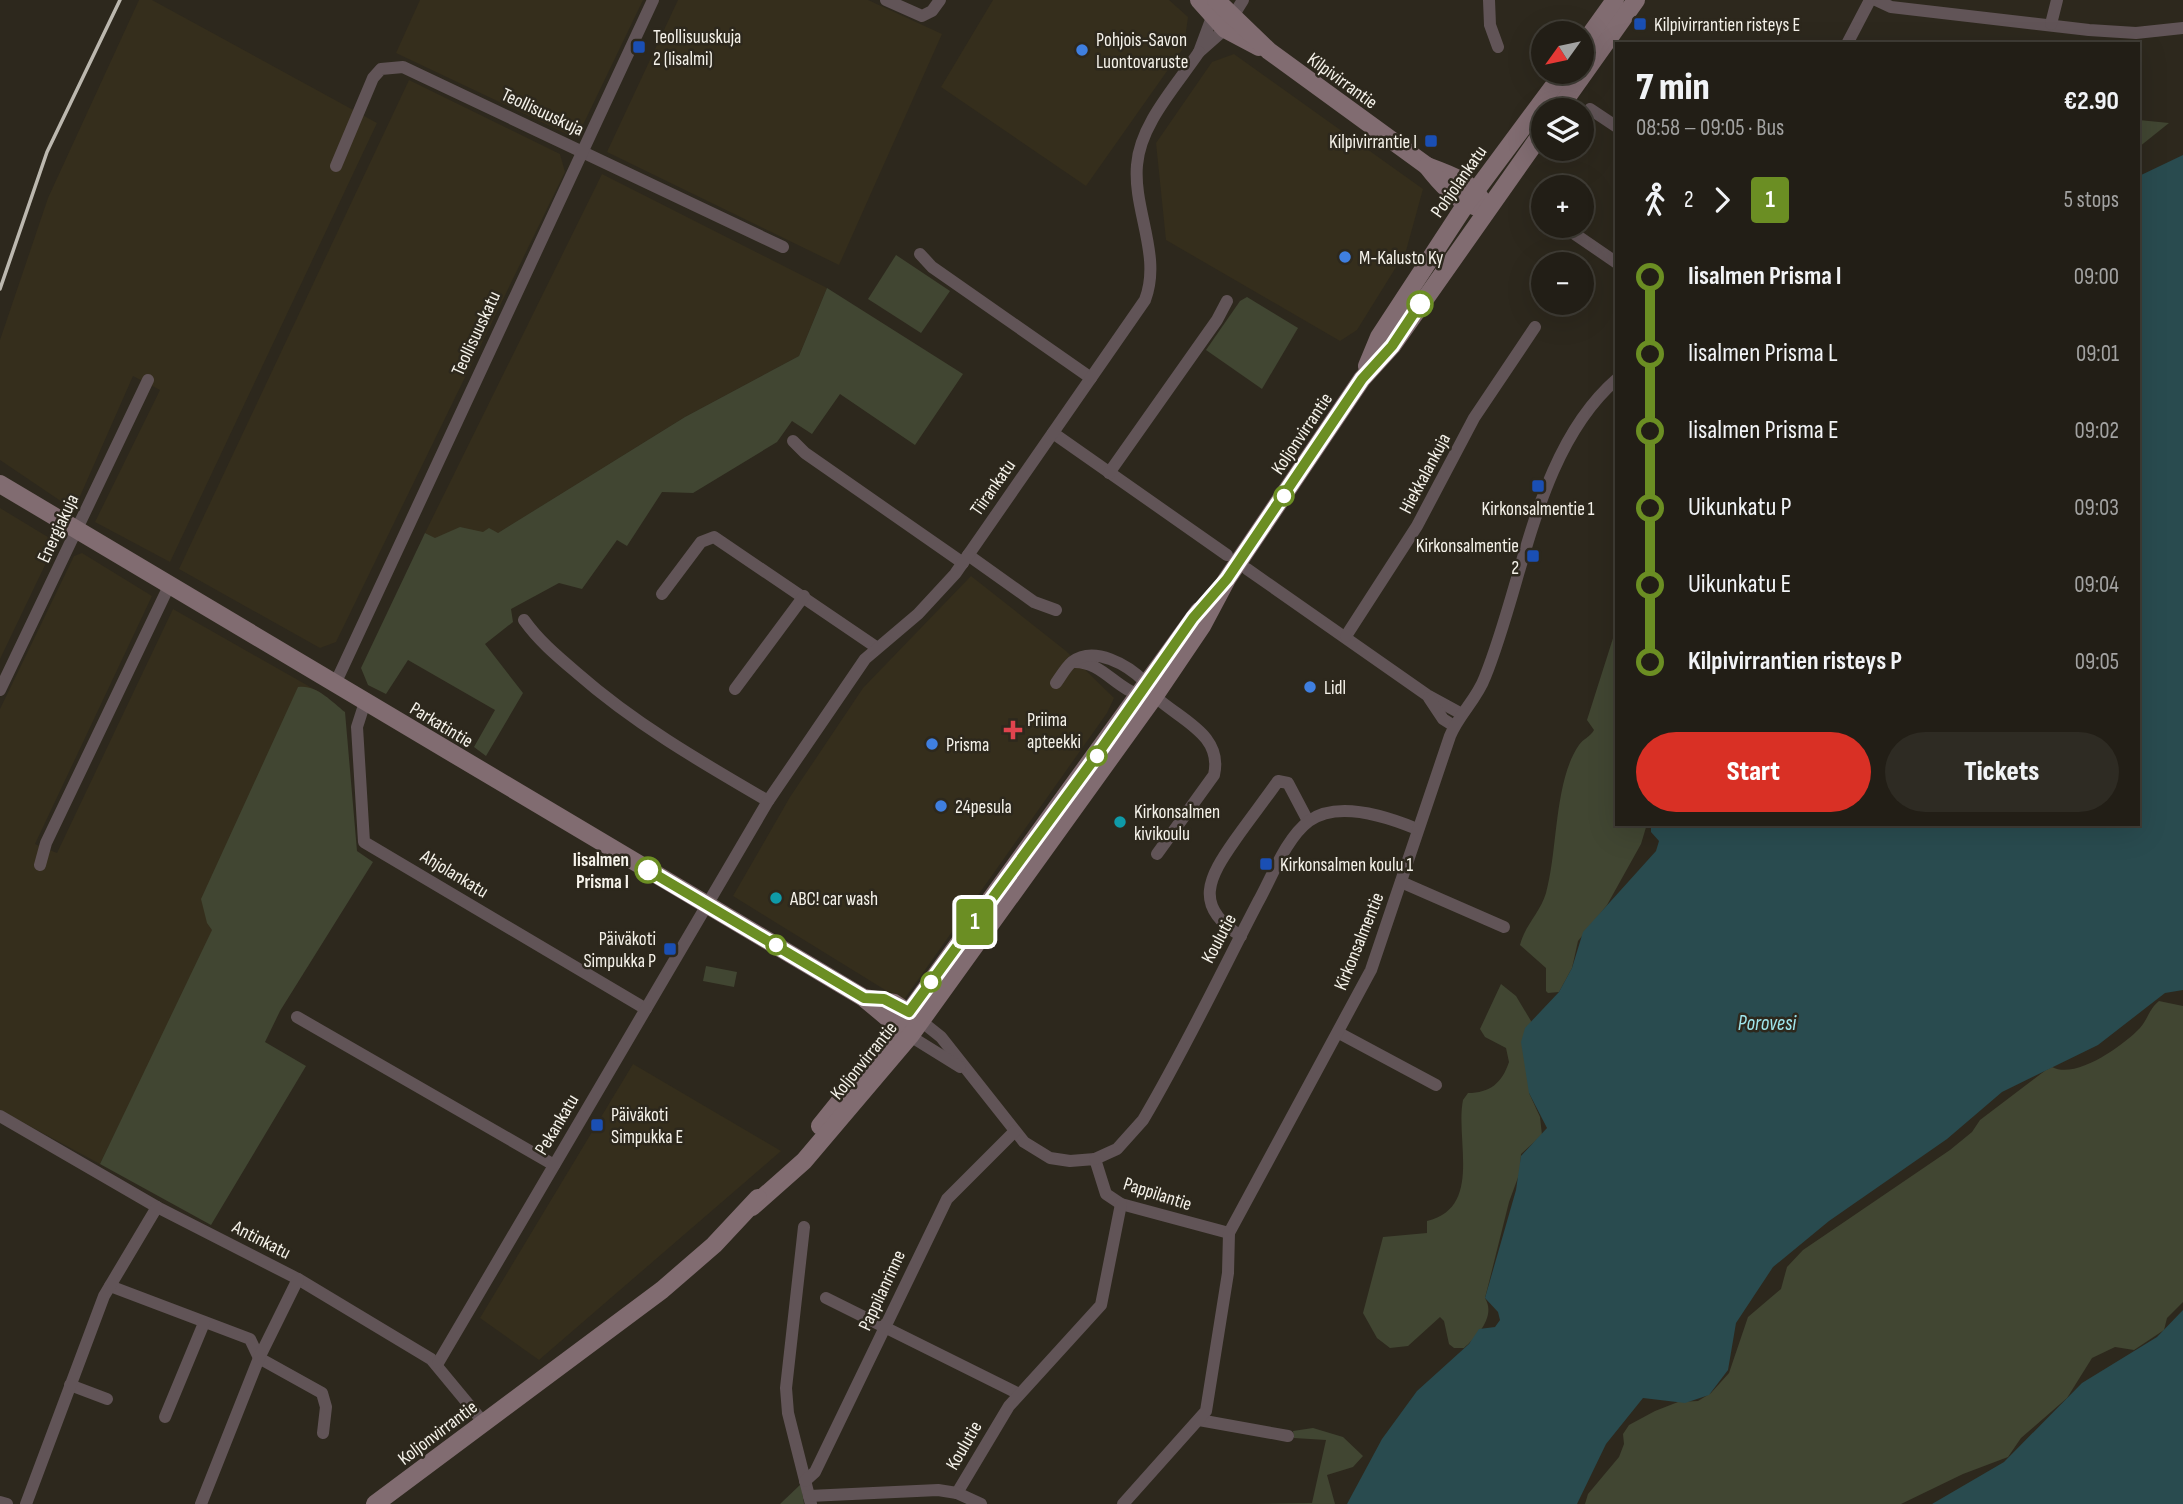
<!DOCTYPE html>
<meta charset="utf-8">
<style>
:root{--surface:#221e16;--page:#2e2b23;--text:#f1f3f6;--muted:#a2a2a1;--line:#3f3c35;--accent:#d93025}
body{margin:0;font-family:"Sofia Sans Condensed",sans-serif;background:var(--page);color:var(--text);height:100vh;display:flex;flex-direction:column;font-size:26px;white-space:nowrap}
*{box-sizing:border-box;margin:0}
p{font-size:23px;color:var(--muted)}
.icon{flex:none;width:38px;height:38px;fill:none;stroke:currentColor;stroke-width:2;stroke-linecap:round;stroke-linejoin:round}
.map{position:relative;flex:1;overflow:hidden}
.sheet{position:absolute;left:1615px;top:42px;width:525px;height:784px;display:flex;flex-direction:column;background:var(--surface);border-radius:0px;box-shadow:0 7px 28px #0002,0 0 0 2px var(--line)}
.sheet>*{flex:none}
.badge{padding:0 14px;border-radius:5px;font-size:24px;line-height:46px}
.needle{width:46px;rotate:237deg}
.fabs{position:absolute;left:1531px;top:21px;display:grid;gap:14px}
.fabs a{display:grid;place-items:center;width:63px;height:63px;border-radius:50%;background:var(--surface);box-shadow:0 7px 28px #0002,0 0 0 2px var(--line);font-size:35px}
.map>.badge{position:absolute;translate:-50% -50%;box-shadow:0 0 0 4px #fff}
.legs{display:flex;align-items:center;gap:10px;height:77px;padding:0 21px;font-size:23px}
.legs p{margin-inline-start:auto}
.head{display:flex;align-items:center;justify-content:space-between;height:119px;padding:0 21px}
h1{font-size:38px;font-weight:800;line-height:52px}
.button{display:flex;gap:14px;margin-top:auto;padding:14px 21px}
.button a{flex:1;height:80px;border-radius:42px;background:var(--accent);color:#fff;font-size:28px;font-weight:800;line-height:80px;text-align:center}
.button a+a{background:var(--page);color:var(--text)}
ul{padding:0 21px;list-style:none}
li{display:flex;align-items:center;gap:24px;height:77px;font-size:26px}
li i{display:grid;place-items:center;width:10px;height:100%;margin:0 9px;background:currentColor}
li i::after{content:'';width:18px;height:18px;margin:-9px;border:5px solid;border-radius:50%;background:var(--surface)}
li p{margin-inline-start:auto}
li:first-child i{background:linear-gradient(#0000 50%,currentColor 0)}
li:last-child i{background:linear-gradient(currentColor 50%,#0000 0)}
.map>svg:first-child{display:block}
.built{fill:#352e1c}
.green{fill:#414632}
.water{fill:#294b4f}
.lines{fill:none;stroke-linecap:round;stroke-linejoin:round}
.street{stroke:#615457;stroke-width:12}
.secondary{stroke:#816c71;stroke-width:18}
.rail{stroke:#bcb8af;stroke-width:3.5}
.line-1-casing{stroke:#fff;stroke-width:16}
.line-1{stroke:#6b8e23;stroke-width:10}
.transit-dot{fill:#1a4fb4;stroke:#2d281d;stroke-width:2.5}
.shop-dot{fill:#3f7fe0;stroke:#2d281d;stroke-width:2.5}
.stop-1-dot{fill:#fff;stroke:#6b8e23;stroke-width:3.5}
.health-dot{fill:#e0444e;stroke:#2d281d;stroke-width:2.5}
.culture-dot{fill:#0f9aa8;stroke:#2d281d;stroke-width:2.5}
.labels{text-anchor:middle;stroke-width:5;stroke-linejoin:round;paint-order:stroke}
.poi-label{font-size:19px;fill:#f5f2ea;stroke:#2d281d;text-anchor:start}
.street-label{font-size:19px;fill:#f5f2ea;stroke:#2d281d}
.stop-label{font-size:19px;font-weight:bold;fill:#f5f2ea;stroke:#2d281d;text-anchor:end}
.water-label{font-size:21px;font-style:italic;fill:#9fe5ec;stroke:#2d281d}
</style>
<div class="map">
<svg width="2183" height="1504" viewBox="0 0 2183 1504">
<rect width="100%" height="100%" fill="#2d281d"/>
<!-- built -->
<g class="built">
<path d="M139 0H152L377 123 170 562 95 522 160 390 133 376 74 510 0 460V340L48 198Z"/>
<path d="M420 0H643L582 127 569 135 396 53Z"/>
<path d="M678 0H868L942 34 839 265 607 152Z"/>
<path d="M993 0H1169L1188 17 1184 47 1086 186 941 87Z"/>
<path d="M1234 54 1423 189 1406 251 1357 330 1340 341 1166 240 1156 143 1212 62Z"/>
<path d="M409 80 560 154 565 172 336 642 320 648 179 569Z"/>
<path d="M602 174 827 288 799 356 685 417 463 555 425 533Z"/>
<path d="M0 508 56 542 0 659Z"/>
<path d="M82 553 152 596 35 844 57 853 173 609 319 692 191 978 100 1164 0 1110V709L74 556Z"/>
<path d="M971 576 1066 651 1114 698 1107 713 903 1001 733 896 790 797 863 688Z"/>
<path d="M633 1064 781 1151 539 1360 480 1318Z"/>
</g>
<!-- green -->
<g class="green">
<path d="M2139 120 2169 123 2139 147Z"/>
<path d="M896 255 950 291 921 333 868 299Z"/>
<path d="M827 288 963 374 915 445 840 394 812 434 792 421 777 442 693 493 662 492 627 546 617 540 582 589 559 583 511 609 513 622 485 644 523 693 486 756 474 747 495 710 408 660 386 694 368 685 361 668 425 533 435 538 460 527 483 532 489 528 498 533 685 417 799 356Z"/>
<path d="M1247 297 1298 328 1262 389 1206 350 1240 301Z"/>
<path d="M1615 632 1617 824H1647L1641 844 1607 905 1578 941 1572 968 1559 992 1548 993 1546 991V968L1520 945C1525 925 1540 913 1546 893 1558 850 1554 781 1579 745 1583 739 1590 737 1594 730L1587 720Z"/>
<path d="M298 687C316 684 331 701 345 712L357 851 373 862 280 1011 265 1042 306 1066 211 1225 100 1164 212 930 207 923 201 899Z"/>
<path d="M706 966 737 972 734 987 703 981Z"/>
<path d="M1501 984 1516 996 1531 1021 1529 1093 1540 1117 1542 1135 1521 1154 1520 1172 1509 1202 1485 1298C1496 1316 1478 1336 1464 1348H1454L1449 1344 1444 1321 1440 1317 1408 1346 1390 1348 1377 1338 1363 1313 1383 1237 1427 1233V1221C1483 1208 1455 1140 1463 1100L1468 1093C1490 1093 1502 1083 1509 1062L1506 1048 1485 1037 1480 1029Z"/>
<path d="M2159 1001 2183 1006V1302L2167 1318 2164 1330 2134 1350 2115 1347 2092 1358 2067 1398 2021 1438 2008 1457 1963 1474 1901 1504H1585L1588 1494 1619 1457 1624 1444 1623 1434 1629 1425 1655 1411 1678 1402 1698 1401 1711 1393 1729 1373 1748 1317 1781 1289 1787 1267 1803 1250 1950 1150 1972 1132 1980 1120 2046 1070 2052 1067C2076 1080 2124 1045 2140 1028 2148 1019 2149 1009 2159 1001Z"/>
<path d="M1313 1428 1343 1437 1363 1456 1353 1467 1327 1475 1335 1504H1252L1312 1503 1326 1440 1294 1438 1293 1431Z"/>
<path d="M801 1484 804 1504H780Z"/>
</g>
<!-- water -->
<g class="water">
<path d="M2183 155V990L2165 993 2098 1045 2002 1092 1947 1139 1829 1221 1773 1267 1736 1323 1728 1370 1709 1395 1685 1403 1643 1398 1606 1444 1577 1504H1347L1382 1439 1417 1391 1469 1344 1479 1329 1495 1327 1500 1320 1498 1312 1485 1298 1516 1190 1521 1156 1547 1128 1529 1093 1521 1042 1525 1028 1559 992 1572 968 1583 932 1656 851 1659 841 1651 832V824H2138L2139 176Z"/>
<path d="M2183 1310V1504H1932L2004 1462 2082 1383 2157 1337Z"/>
</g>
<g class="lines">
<!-- street -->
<g class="street">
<path d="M886 0 922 16 932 11 940 0"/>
<path d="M1489 0 1490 25 1498 47"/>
<path d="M1876 0 1891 7 2089 30 2136 33 2183 28"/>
<path d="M1215 9 1199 52 1225 29 1243 0"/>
<path d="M2051 24 2057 0"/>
<path d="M1847 44 1870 0"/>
<path d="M1590 109 1617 127"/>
<path d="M336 166 373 78 381 69 403 67 783 247"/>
<path d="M1563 226 1617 263"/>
<path d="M920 254 932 267 1091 378"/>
<path d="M1053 433 1227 555"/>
<path d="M793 441 805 453 963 563"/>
<path d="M1109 473 1217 320 1227 301"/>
<path d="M968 555 1034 602 1056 610"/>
<path d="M1247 569 1427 695 1460 713"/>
<path d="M662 594 701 542 714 537 876 647"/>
<path d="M524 620C539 641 557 656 577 673 635 724 701 762 768 801"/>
<path d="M1346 636 1417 526 1474 418 1535 327"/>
<path d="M1075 662C1104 662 1118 693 1145 695"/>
<path d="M1056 683C1061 676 1066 667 1072 662 1094 645 1128 665 1145 682 1150 687 1152 694 1158 699 1183 721 1223 736 1214 775L1157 854"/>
<path d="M335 684 653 0"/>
<path d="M735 689 804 596"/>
<path d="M0 690 148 380"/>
<path d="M1429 698 1443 719 1454 726"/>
<path d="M365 702 357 727 364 842 646 1009"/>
<path d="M40 865 46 843 169 586"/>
<path d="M1401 882 1504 927"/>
<path d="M1241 936C1192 906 1209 877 1235 840 1249 820 1264 801 1278 781L1288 783 1308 821"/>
<path d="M297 1017 554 1165"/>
<path d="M921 1021 941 1037 1024 1142 1050 1158 1070 1161 1095 1159 1106 1194 1121 1204 1229 1233"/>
<path d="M1339 1033 1436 1085"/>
<path d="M910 1036 960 1067"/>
<path d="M0 1116 157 1207 298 1279 431 1359 484 1423"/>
<path d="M1095 1159 1117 1149 1143 1120C1185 1049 1220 975 1258 902 1272 877 1286 838 1309 821 1338 800 1388 817 1417 829"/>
<path d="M804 1227 786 1388 788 1413 811 1504"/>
<path d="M110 1286 250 1339 259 1358 322 1393 326 1407 323 1433"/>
<path d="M826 1298 1019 1394"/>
<path d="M438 1363 768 801 865 659 918 614 955 574 1145 300C1162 256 1133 210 1137 165 1140 124 1177 85 1199 52"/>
<path d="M70 1385 107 1399"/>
<path d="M165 1417 204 1323"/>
<path d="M1199 1420 1288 1436"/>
<path d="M805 1481 815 1472 947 1199 1015 1131"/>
<path d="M957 1493 1009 1406 1101 1305 1121 1204"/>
<path d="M809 1496 938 1490 957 1493 981 1504"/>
<path d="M0 1502 7 1504"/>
<path d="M26 1504 104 1296 157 1207"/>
<path d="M201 1504 259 1358 298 1279"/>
<path d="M1123 1504 1206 1411 1228 1273 1229 1233 1371 970 1450 736C1459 714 1477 699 1485 677 1524 581 1536 449 1617 379"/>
</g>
<!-- secondary -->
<g class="secondary">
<path d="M1199 0 1225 29 1259 47"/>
<path d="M1216 0 1269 51 1427 166C1446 173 1470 181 1481 199"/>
<path d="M1582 46 1615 0"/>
<path d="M1558 110 1636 0"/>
<path d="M1427 166C1440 183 1456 201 1477 207"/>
<path d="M1367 366 1379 337 1466 204 1564 72"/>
<path d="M0 484 864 998 907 1034"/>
<path d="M864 998 894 1003 918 1019"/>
<path d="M820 1126 886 1044 1199 611"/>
<path d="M752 1207 804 1161 910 1036 1154 697 1202 626 1227 579 1362 379 1392 346 1544 130"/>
<path d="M375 1504 662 1290 714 1245 758 1198"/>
</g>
<!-- rail -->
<path class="rail" d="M0 289 47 152 120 0"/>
</g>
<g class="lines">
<defs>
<path id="line-1" d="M648 870 864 998 884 999 909 1012 1092 762 1193 618 1227 579 1362 379 1392 346 1420 304"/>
</defs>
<!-- line-1 casing -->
<use href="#line-1" class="line-1-casing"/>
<!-- line-1 -->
<use href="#line-1" class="line-1"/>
</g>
<!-- markers -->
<g class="transit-dot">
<rect x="1633" y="17" width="14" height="14" rx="3.5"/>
<rect x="632" y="40" width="14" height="14" rx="3.5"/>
<rect x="1424" y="134" width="14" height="14" rx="3.5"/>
<rect x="1531" y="479" width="14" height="14" rx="3.5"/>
<rect x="1526" y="549" width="14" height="14" rx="3.5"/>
<rect x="1259" y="857" width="14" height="14" rx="3.5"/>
<rect x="663" y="942" width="14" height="14" rx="3.5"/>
<rect x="590" y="1118" width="14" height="14" rx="3.5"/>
</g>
<g class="shop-dot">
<circle cx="1082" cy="50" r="7"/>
<circle cx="1345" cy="257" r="7"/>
<circle cx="1310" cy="687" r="7"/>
<circle cx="932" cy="744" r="7"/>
<circle cx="941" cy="806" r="7"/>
</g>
<g class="stop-1-dot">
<circle cx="1420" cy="304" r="12"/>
<circle cx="1284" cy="496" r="9"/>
<circle cx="1097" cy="756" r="9"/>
<circle cx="648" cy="870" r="12"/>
<circle cx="776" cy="945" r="9"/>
<circle cx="931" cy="982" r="9"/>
</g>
<path class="health-dot" d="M1009.5 719.5h7v7h7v7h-7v7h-7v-7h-7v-7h7z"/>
<g class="culture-dot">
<circle cx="1120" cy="822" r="7"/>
<circle cx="776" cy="898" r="7"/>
</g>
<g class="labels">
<!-- poi labels -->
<g class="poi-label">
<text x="1654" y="31">Kilpivirrantien risteys E</text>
<text x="653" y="43">Teollisuuskuja<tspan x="653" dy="22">2 (Iisalmi)</tspan></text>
<text x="1096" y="46">Pohjois-Savon<tspan x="1096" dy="22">Luontovaruste</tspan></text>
<text x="1417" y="148" text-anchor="end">Kilpivirrantie I</text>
<text x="1359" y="264">M-Kalusto Ky</text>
<text x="1538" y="515" text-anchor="middle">Kirkonsalmentie 1</text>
<text x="1519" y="552" text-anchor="end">Kirkonsalmentie<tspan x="1519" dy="22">2</tspan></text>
<text x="1324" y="694">Lidl</text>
<text x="1027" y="726">Priima<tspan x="1027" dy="22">apteekki</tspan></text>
<text x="946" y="751">Prisma</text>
<text x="955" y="813">24pesula</text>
<text x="1134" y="818">Kirkonsalmen<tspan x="1134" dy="22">kivikoulu</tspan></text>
<text x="1280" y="871">Kirkonsalmen koulu 1</text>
<text x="790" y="905">ABC! car wash</text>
<text x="656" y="945" text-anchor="end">Päiväkoti<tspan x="656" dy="22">Simpukka P</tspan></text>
<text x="611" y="1121">Päiväkoti<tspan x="611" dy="22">Simpukka E</tspan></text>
</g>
<!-- street labels -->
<g class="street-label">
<text transform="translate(1343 80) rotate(36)" y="7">Kilpivirrantie</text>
<text transform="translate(543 111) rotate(25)" y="7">Teollisuuskuja</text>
<text transform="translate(1458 181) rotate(-55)" y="7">Pohjolankatu</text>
<text transform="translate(475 333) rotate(-65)" y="7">Teollisuuskatu</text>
<text transform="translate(1301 433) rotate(-56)" y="7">Koljonvirrantie</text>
<text transform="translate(1424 473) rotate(-62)" y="7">Hiekkalankuja</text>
<text transform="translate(992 487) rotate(-55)" y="7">Tiirankatu</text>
<text transform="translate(57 528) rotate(-65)" y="7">Energiakuja</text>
<text transform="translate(442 724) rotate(31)" y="7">Parkatintie</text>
<text transform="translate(455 873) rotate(31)" y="7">Ahjolankatu</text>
<text transform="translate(1218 938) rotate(-62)" y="7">Koulutie</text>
<text transform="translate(1358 941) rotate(-68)" y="7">Kirkonsalmentie</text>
<text transform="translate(863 1060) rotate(-51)" y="7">Koljonvirrantie</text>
<text transform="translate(556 1124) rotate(-59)" y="7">Pekankatu</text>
<text transform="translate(1158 1193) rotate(18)" y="7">Pappilantie</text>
<text transform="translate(262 1239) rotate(27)" y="7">Antinkatu</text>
<text transform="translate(881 1290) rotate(-65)" y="7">Pappilanrinne</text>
<text transform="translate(437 1432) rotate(-37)" y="7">Koljonvirrantie</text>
<text transform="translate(963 1445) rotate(-60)" y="7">Koulutie</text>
</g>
<!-- stop labels -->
<g class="stop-label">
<text x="629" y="866">Iisalmen<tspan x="629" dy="22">Prisma I</tspan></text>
</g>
<!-- water labels -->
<g class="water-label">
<text x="1767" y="1030">Porovesi</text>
</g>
</g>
</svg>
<div class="fabs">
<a><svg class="needle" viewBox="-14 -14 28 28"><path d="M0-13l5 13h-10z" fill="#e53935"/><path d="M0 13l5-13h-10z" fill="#a2a2a1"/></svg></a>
<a><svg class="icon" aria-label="layers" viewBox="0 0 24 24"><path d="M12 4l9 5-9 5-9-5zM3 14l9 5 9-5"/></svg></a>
<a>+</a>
<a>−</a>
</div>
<b class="badge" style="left:975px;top:922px;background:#6b8e23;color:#fff">1</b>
<section class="sheet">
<div class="head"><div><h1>7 min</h1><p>08:58 – 09:05 · Bus</p></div><b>€2.90</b></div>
<div class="legs"><svg class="icon" aria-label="walk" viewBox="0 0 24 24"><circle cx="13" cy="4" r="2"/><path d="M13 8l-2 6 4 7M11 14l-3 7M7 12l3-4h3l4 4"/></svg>2<svg class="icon" aria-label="forward" viewBox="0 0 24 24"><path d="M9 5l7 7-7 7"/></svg><b class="badge" style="background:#6b8e23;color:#fff">1</b><p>5 stops</p></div>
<ul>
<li><i style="color:#6b8e23"></i><b>Iisalmen Prisma I</b><p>09:00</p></li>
<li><i style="color:#6b8e23"></i><span>Iisalmen Prisma L</span><p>09:01</p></li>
<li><i style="color:#6b8e23"></i><span>Iisalmen Prisma E</span><p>09:02</p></li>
<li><i style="color:#6b8e23"></i><span>Uikunkatu P</span><p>09:03</p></li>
<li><i style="color:#6b8e23"></i><span>Uikunkatu E</span><p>09:04</p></li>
<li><i style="color:#6b8e23"></i><b>Kilpivirrantien risteys P</b><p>09:05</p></li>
</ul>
<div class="button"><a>Start</a><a>Tickets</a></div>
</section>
</div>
